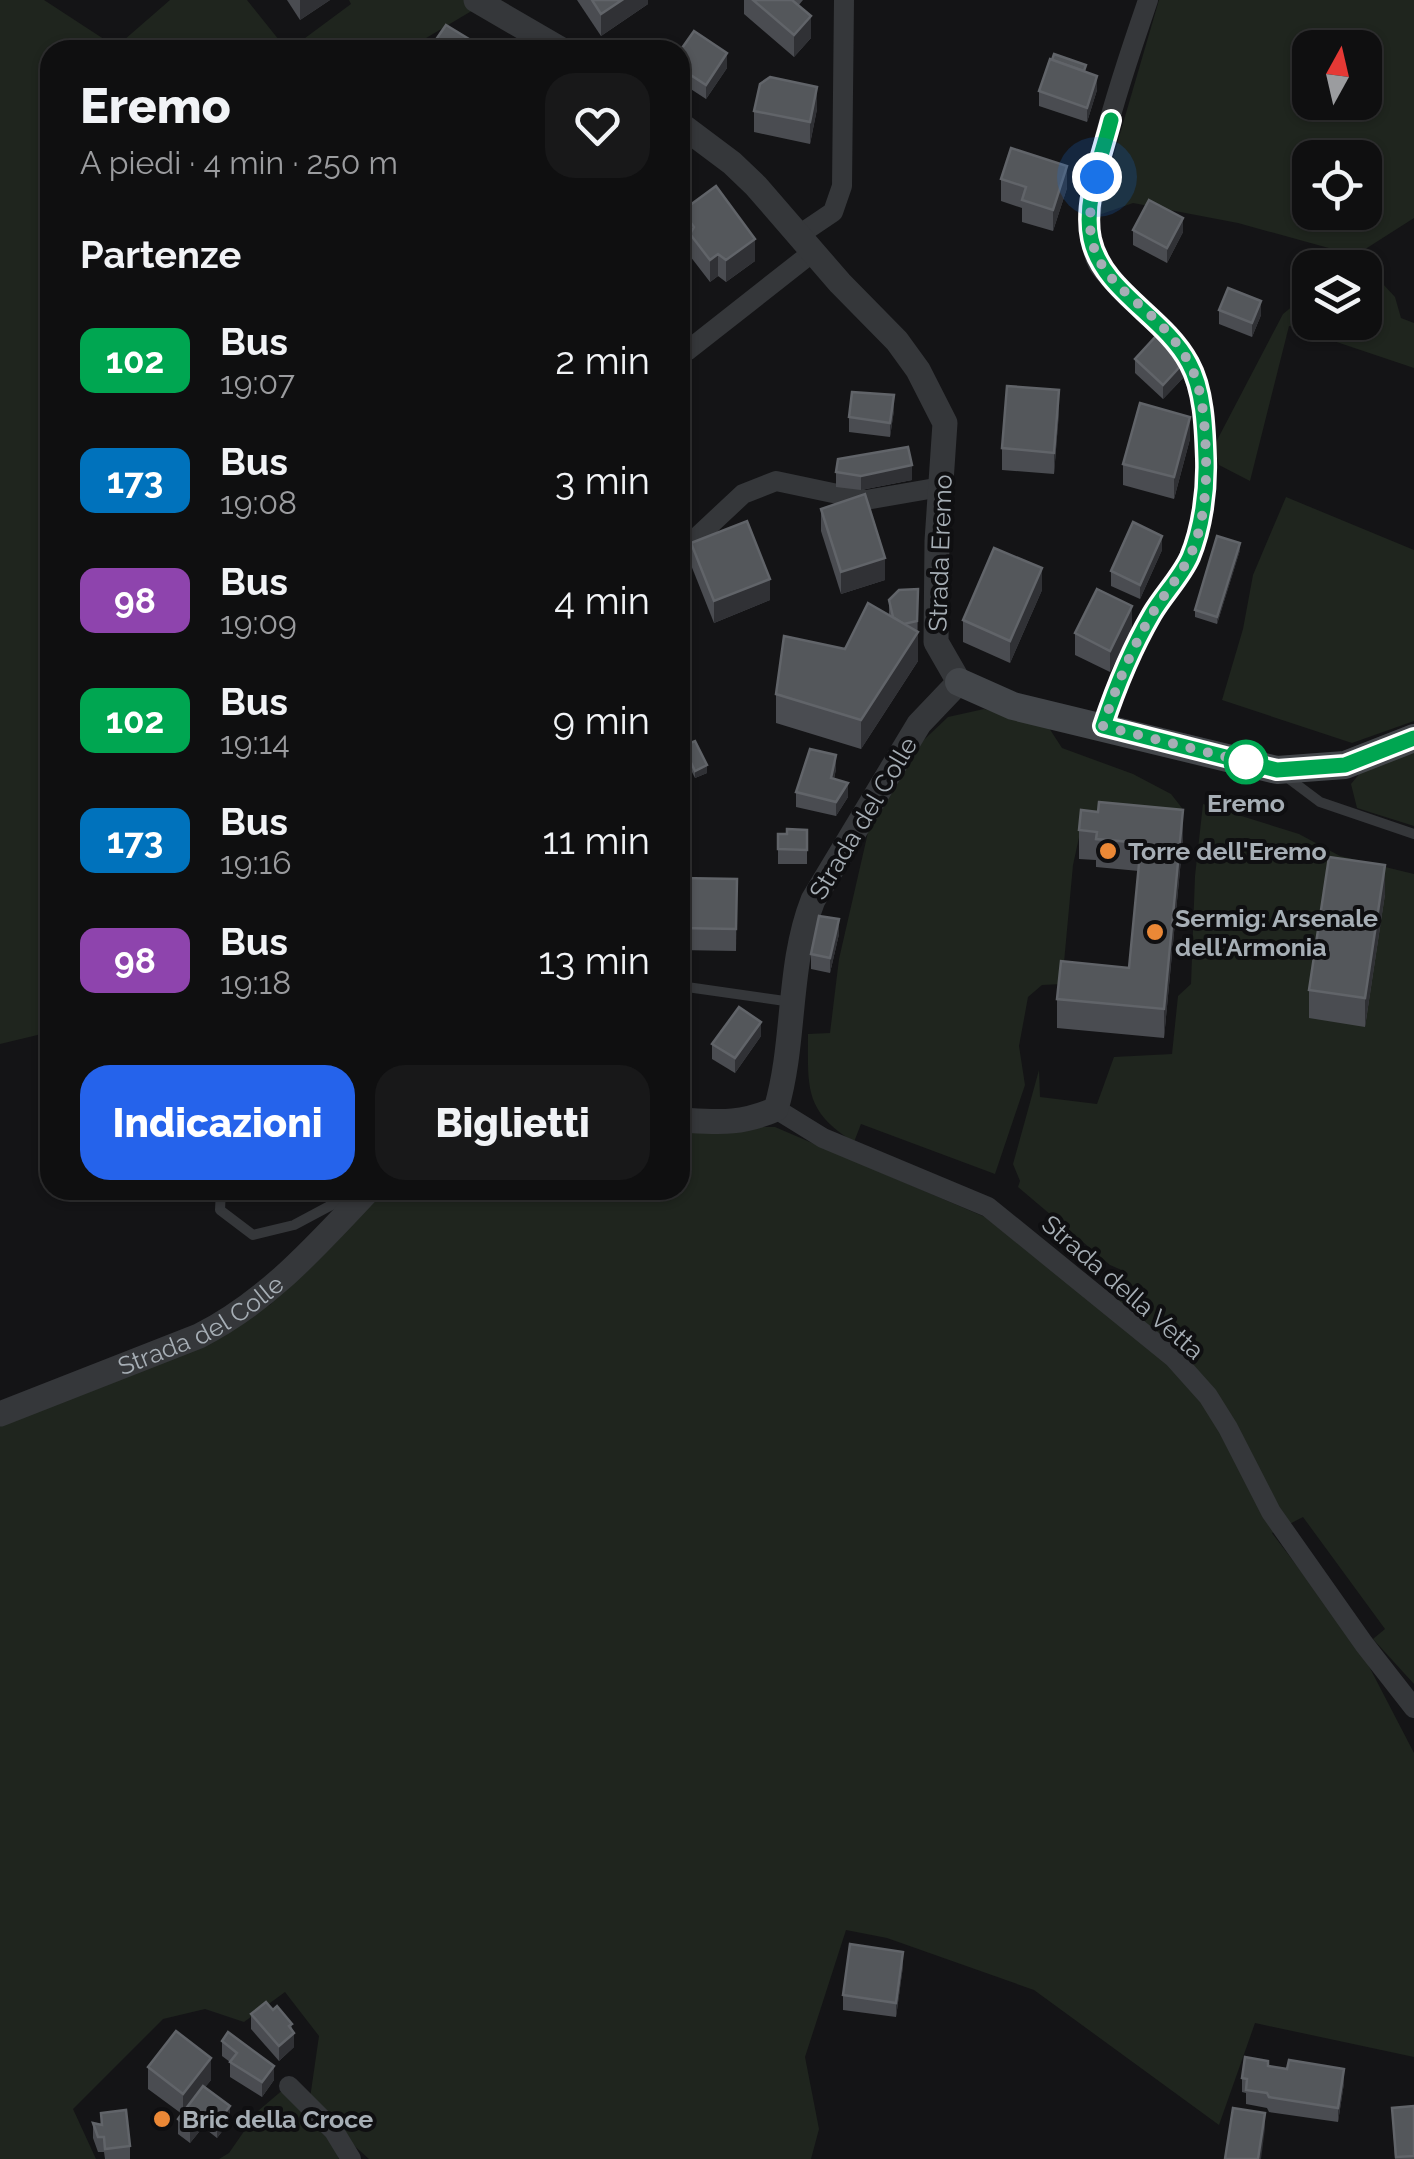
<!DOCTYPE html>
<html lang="it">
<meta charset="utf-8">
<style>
:root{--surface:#0f0f10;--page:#181819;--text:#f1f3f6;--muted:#9b9c9f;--line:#2f2f30;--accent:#2563eb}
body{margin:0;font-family:Raleway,sans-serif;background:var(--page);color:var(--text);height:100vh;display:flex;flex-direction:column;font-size:38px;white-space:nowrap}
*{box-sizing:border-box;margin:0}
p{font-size:32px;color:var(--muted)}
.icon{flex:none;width:55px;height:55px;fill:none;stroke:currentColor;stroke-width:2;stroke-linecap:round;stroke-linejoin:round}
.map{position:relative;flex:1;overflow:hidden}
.details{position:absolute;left:40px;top:40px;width:650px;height:1160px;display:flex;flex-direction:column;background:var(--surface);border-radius:30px;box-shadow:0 2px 8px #0004,0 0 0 2px var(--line)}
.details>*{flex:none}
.badge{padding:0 20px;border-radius:15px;font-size:35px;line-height:65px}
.needle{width:65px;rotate:8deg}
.buttons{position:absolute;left:1292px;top:30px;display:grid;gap:20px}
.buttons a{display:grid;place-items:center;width:90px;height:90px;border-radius:20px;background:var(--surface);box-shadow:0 2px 8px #0004,0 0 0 2px var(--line);font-size:50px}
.you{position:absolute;width:50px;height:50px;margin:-25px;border:8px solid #fff;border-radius:50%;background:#1a73e8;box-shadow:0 0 0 15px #1a73e833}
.map>.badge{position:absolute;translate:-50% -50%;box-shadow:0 0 0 5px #fff}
h2{padding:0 40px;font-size:38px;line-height:90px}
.round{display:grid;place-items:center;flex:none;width:105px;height:105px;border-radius:30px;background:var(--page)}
.summary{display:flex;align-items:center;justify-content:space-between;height:170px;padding:0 40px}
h1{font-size:48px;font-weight:800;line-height:75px}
.primary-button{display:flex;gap:20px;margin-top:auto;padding:20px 40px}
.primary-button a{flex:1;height:115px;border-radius:30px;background:var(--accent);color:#fff;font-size:40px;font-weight:800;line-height:115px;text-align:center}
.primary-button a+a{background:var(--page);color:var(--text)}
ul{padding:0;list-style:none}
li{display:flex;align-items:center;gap:30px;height:120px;padding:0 40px}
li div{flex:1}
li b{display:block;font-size:38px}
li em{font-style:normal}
li .badge{min-width:110px;font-weight:700;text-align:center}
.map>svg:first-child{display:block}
.green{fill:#1f251e;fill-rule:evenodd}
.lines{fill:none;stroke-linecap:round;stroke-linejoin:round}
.service{stroke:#35373a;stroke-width:10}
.minor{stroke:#35373a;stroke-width:20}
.tertiary{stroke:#35373a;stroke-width:25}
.secondary{stroke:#43464a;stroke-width:28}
.wall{fill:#4a4c51}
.shaded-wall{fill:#303135}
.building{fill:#54575b;stroke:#616469;stroke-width:2.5}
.line-casing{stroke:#fff;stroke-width:22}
.line{stroke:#00a651;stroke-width:15}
.walk{stroke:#a6aeb5;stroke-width:10;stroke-dasharray:0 18}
.stop-dot{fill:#fff;stroke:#00a651;stroke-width:5}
.poi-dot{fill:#eb8836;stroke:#0f0f11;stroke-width:4}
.labels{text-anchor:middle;stroke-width:8;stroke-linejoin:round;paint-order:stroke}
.street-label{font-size:25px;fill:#a6aeb5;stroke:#0f0f11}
.stop-label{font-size:25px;font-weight:bold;fill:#a6aeb5;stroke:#0f0f11}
.poi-label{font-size:25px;font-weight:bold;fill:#a6aeb5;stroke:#0f0f11;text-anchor:start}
</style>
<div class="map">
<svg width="1414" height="2159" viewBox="0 0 1414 2159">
<rect width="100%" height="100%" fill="#141416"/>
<!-- green -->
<g class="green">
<path d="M0 0H44L116 47 170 0H247L287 50H50V1032L0 1044Z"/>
<path d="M349 0H490L406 50H289L351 4Z"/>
<path d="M1159 0H1414V218L1356 255 1395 297 1401 318 1414 323V368L1289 326 1250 481 1219 465 1214 446 1283 314 1310 292V322H1365V268L1340 267 1354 255 1238 223 1133 203 1096 216ZM1310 48H1365V102H1310ZM1310 158H1365V212H1310Z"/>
<path d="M1286 497 1414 550V721L1352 743 1222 700 1243 629 1253 575Z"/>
<path d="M984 709 1049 728 1062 748 1133 774 1171 794 1182 808V835L1081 828 1073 865 1062 984 1042 985 1028 997 1019 1046 1025 1085 995 1174 861 1124 854 1142C804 1111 808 1088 808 1034L830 1033 839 959 869 828 909 754 948 717Z"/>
<path d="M1414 747V826L1357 808 1351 784 1366 766Z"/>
<path d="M1203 804 1299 834 1340 856 1414 874V1684L1373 1639 1385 1629 1303 1517 1272 1533 1360 1649 1414 1753V2057L1255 2023 1219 2125 1034 1990 887 1938 846 1930 805 2057 819 2129 811 2159H369L309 2105 319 2036 285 1992 244 2022 205 2009 163 2019 73 2109 96 2159H0V1417L270 1305 381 1190H680V1127H775L985 1217 1102 1308 1119 1288 1126 1272 1110 1265 1018 1187 1020 1181 1013 1164 1039 1070 1040 1097 1097 1104 1114 1057 1172 1054 1178 996 1191 984 1195 876Z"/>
<path d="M285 2088 332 2142 339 2159H219L229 2153 258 2111Z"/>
</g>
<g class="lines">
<!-- service -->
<g class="service">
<path d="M1284 775 1320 802 1414 834"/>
<path d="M680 986 792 1002"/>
<path d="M221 1190 220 1210 253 1235 294 1225 339 1201 354 1205"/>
</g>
<!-- minor -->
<g class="minor">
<path d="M799 235 833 212 842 186 844 0"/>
<path d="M687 351 813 252"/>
<path d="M680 553 743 494 776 481 866 500 941 487"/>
<path d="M1103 726C1116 687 1131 650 1152 615 1163 596 1181 578 1189 558 1202 529 1206 492 1206 461 1206 379 1191 358 1135 302 1124 290 1106 278 1098 264 1070 214 1130 55 1148 0"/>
<path d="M776 1109 823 1138 988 1207 1174 1358 1208 1396 1228 1428 1271 1512 1364 1644 1414 1708"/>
<path d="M289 2086 334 2131 351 2159"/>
</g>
<!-- tertiary -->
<g class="tertiary">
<path d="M476 0 562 50"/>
<path d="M680 124 732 163 756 186 840 283 897 341 918 370 945 423 937 541 936 642 959 682 919 724 813 900C787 966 796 1041 776 1109 740 1125 718 1122 680 1120"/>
<path id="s1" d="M0 1414 199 1336C268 1301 316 1246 369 1190"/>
</g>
<!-- secondary -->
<path class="secondary" d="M959 682 1013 706 1277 770 1345 765 1414 738"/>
</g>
<!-- wall -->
<g class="wall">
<path d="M287 0H330L300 20Z"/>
<path d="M577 0H648V4L601 36Z"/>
<path d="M744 0H803L798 6 811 38 794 57 744 14Z"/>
<path d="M437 38 487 50H437Z"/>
<path d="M680 51 727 68 706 99 680 82Z"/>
<path d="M1086 72 1097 90 1087 122 1039 106V91Z"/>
<path d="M817 109 810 144 754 132V111Z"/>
<path d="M1001 179 1067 188 1053 231 1022 222V208L1001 201Z"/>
<path d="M682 211 755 261 726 282 718 276 710 282 690 256V243L682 233Z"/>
<path d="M1133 230 1183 232 1167 263 1133 245Z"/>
<path d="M1219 310 1261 315 1252 337 1219 324Z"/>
<path d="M1135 359 1185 376 1163 399 1135 373Z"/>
<path d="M894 410 890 437 849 432V417Z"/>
<path d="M1059 412 1054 474 1002 470V448Z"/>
<path d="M1190 439 1174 499 1123 485V464Z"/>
<path d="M836 472 912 480 861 490 836 487Z"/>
<path d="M821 509 885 580 841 594 821 531Z"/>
<path d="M691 543 770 600 714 623 691 565Z"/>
<path d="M1162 550 1140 599 1111 586V571Z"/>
<path d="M1240 550 1217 624 1195 617V610Z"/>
<path d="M918 589V661L861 749 776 723V694L845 649 889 615V600Z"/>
<path d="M1042 590 1010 663 963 642V620Z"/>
<path d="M1132 628 1110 672 1075 655V633Z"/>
<path d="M683 746 707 773 695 778 683 754Z"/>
<path d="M836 769 834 779 848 797 836 816 796 807V792Z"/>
<path d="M807 830V864H778V834H787Z"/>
<path d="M1079 830 1183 838 1164 1038 1057 1028V999L1129 968 1139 871 1096 867V860L1079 859Z"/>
<path d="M680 878 737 879 736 951 680 950Z"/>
<path d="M1385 894 1365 1027 1309 1018V990Z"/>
<path d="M839 934 830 973 811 969V954Z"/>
<path d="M761 1036 735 1073 712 1059V1044Z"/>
<path d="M92 1190H139V1194L93 1198Z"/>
<path d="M903 1966 896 2017 843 2010V1995Z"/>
<path d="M273 2010 292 2030 294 2047 279 2061 251 2029V2014Z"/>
<path d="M222 2041 274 2080 262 2097 230 2077V2062L222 2056Z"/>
<path d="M1268 2066 1344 2083 1338 2122 1269 2112 1267 2108 1246 2104V2093L1242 2092V2078Z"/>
<path d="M148 2067 211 2080 205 2087 230 2121 217 2138 203 2127 190 2143 178 2134V2119L182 2114 148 2089Z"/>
<path d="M1414 2106V2159H1395L1392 2108Z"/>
<path d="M101 2113 130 2146V2159H105L104 2152H98L93 2138V2123L101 2125Z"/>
</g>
<!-- shaded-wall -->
<g class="shaded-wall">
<path d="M300 0H330L300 20Z"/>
<path d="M622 0H648V4L601 36V14Z"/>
<path d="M811 16V38L794 57V35Z"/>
<path d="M727 53V68L706 99V85Z"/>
<path d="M1097 76V90L1087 122V108Z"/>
<path d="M817 87V109L810 144V122Z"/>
<path d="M1067 166V188L1053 231V210Z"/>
<path d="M1183 218V232L1167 263V248Z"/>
<path d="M755 239V261L726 282V260Z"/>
<path d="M718 254V276L710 282V260Z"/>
<path d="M1261 301V315L1252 337V323Z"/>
<path d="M1185 361V376L1163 399V385Z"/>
<path d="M1059 390V412L1054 474V453Z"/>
<path d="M894 395V410L890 437V423Z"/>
<path d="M1190 417V439L1174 499V477Z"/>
<path d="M912 465V480L861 490V476Z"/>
<path d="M1162 536V550L1140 599V585Z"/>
<path d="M1240 543V550L1217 624V617Z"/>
<path d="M885 558V580L841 594V572Z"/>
<path d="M1042 568V590L1010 663V641Z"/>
<path d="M770 579V600L714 623V601Z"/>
<path d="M918 589V661L861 749V720L917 634Z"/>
<path d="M1132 606V628L1110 672V651Z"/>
<path d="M836 755V769L831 793V778Z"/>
<path d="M707 765V773L695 778V771Z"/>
<path d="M848 783V797L836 816V802Z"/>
<path d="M1183 810V838L1164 1038V1009Z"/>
<path d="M1385 865V894L1365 1027V998Z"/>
<path d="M839 919V934L830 973V958Z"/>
<path d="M761 1022V1036L735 1073V1058Z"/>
<path d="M903 1952V1966L896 2017V2003Z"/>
<path d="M292 2024V2035L294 2033V2047L279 2061V2046L289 2026Z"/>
<path d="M211 2058V2080L183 2116V2094Z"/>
<path d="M274 2066V2080L262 2097V2082Z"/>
<path d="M1344 2069V2083L1338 2122V2108Z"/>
<path d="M230 2106V2121L217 2138V2123Z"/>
<path d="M203 2113V2127L190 2143V2129Z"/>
<path d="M1265 2113V2128L1261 2159H1258Z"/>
</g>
<!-- building -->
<g class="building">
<path d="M592 0H622L601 14Z"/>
<path d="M753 0H792L811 16 794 35Z"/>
<path d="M446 25 487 50H442L445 46 437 38Z"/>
<path d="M694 31 727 53 706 85 680 68V51Z"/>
<path d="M1054 54 1086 65 1084 71 1052 60Z"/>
<path d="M1050 59 1097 76 1087 108 1039 91Z"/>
<path d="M770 77 817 87 810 122 754 111 760 84Z"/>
<path d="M1011 148 1067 166 1053 210 1022 200 1026 187 1001 179Z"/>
<path d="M716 186 755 239 726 260 718 254 710 260 690 234 694 227 682 211Z"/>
<path d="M1149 200 1183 218 1167 248 1133 230Z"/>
<path d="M1228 288 1261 301 1252 323 1219 310Z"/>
<path d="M1157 335 1185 361 1163 385 1135 359Z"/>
<path d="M1007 386 1059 390 1054 453 1002 448Z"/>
<path d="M852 392 894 395 890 423 849 417Z"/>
<path d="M1140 403 1190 417 1174 477 1123 464Z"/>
<path d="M908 447 912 465 861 476 836 472 838 459Z"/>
<path d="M865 494 885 558 841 572 821 509Z"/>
<path d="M747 521 770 579 714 601 691 543Z"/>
<path d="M1133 522 1162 536 1140 585 1111 571Z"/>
<path d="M1217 536 1240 543 1217 617 1195 610Z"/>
<path d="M994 548 1042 568 1010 641 963 620Z"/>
<path d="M918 589 917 621 904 624 893 617 889 600 899 590Z"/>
<path d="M1097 589 1132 606 1110 651 1075 633Z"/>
<path d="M868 603 918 632 861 720 776 694 784 636 845 649Z"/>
<path d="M695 741 707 765 695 771 683 746Z"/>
<path d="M810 749 836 755 831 778 848 783 836 802 796 792Z"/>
<path d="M1099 802 1183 810 1164 1009 1057 999 1061 961 1129 968 1141 843 1096 839 1097 832 1079 830 1081 810 1098 812Z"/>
<path d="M787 829 807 830V850L778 849V834H787Z"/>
<path d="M1329 857 1385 865 1365 998 1309 990Z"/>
<path d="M680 878 737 879 736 929 680 928Z"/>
<path d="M819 916 839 919 830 958 811 954Z"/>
<path d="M739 1007 761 1022 735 1058 712 1044Z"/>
<path d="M850 1944 903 1952 896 2003 843 1995Z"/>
<path d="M266 2002 273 2010 277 2006 292 2024 289 2026 294 2033 279 2046 251 2014Z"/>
<path d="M176 2031 211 2058 183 2094 148 2067Z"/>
<path d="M228 2032 274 2066 262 2082 230 2062 237 2053 222 2041Z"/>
<path d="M1245 2057 1268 2061V2066L1287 2069 1289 2060 1344 2069 1338 2108 1269 2097 1267 2093 1246 2090 1247 2079 1242 2078Z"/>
<path d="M203 2086 230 2106 217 2123 203 2113 190 2129 178 2119Z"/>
<path d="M1414 2106V2156L1396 2157 1392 2108Z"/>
<path d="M1233 2108 1265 2113 1258 2159H1225Z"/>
<path d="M126 2110 130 2146 105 2149 104 2137H98L93 2123 102 2125 101 2113Z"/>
</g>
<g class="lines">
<defs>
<path id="line" d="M1111 120C1102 156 1083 201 1091 239 1102 291 1164 316 1189 363 1204 390 1205 429 1206 459 1207 491 1202 528 1190 557 1181 577 1163 595 1152 614 1131 650 1116 687 1103 726L1277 770 1345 765 1414 738"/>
</defs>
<!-- line casing -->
<use href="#line" class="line-casing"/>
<!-- line -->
<use href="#line" class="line"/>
<!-- walk -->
<path class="walk" d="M1097 177C1066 287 1146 286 1188 361 1204 389 1205 428 1206 458 1207 490 1203 535 1186 563 1176 581 1163 596 1152 614 1131 650 1116 687 1103 726L1246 762"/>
</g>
<!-- markers -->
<circle class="stop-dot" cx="1246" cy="762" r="20"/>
<g class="poi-dot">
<circle cx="1108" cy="851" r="10"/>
<circle cx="1155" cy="932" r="10"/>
<circle cx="162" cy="2119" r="10"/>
</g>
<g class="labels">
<!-- street labels -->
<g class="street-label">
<text transform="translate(940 553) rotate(-88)" y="9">Strada Eremo</text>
<text transform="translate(863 818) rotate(-59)" y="9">Strada del Colle</text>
<text transform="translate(1123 1287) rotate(41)" y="9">Strada della Vetta</text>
<text dy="9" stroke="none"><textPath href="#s1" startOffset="220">Strada del Colle</textPath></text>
</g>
<!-- stop labels -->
<g class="stop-label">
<text x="1246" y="812">Eremo</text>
</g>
<!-- poi labels -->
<g class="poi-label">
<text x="1128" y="860">Torre dell'Eremo</text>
<text x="1175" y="927">Sermig: Arsenale<tspan x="1175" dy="29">dell'Armonia</tspan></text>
<text x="182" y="2128">Bric della Croce</text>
</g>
</g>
</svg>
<div class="buttons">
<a><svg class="needle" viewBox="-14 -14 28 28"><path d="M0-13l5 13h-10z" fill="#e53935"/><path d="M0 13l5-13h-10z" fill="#9b9c9f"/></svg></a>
<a><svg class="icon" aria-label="locate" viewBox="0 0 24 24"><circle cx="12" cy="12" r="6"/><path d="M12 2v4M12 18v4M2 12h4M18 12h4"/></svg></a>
<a><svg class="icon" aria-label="layers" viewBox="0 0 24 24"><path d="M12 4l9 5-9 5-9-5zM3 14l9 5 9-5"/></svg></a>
</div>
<div class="you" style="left:1097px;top:177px"></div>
<section class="details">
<div class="summary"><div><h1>Eremo</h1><p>A piedi · 4 min · 250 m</p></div><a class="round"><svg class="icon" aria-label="heart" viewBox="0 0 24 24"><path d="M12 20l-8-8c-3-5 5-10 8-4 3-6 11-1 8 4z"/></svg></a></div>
<h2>Partenze</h2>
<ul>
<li><span class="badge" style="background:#00a651;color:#fff">102</span><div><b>Bus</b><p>19:07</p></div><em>2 min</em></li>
<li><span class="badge" style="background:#0072bc;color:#fff">173</span><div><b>Bus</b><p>19:08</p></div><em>3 min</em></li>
<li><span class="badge" style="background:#8e44ad;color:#fff">98</span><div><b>Bus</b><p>19:09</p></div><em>4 min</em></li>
<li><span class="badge" style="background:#00a651;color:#fff">102</span><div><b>Bus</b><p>19:14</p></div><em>9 min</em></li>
<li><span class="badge" style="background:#0072bc;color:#fff">173</span><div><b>Bus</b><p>19:16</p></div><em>11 min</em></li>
<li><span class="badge" style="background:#8e44ad;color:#fff">98</span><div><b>Bus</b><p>19:18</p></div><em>13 min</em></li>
</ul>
<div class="primary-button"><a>Indicazioni</a><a>Biglietti</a></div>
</section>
</div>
